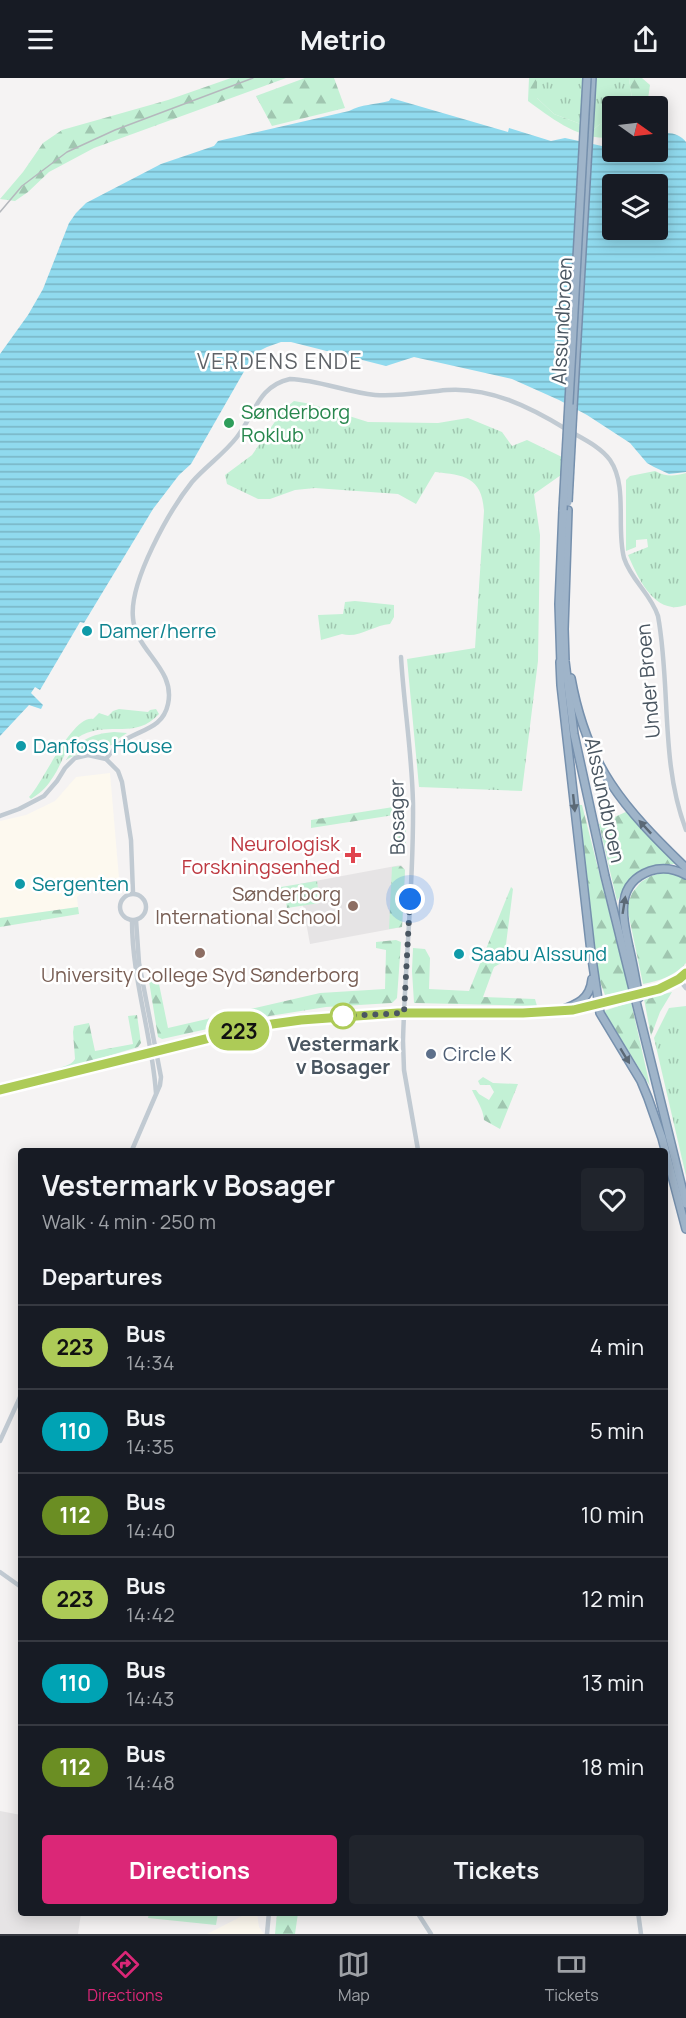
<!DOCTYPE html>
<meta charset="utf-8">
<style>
:root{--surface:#171b24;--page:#20242c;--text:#f1f3f6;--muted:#9ea1a6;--line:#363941;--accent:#db2777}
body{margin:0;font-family:Manrope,sans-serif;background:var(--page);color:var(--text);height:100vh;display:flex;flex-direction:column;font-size:22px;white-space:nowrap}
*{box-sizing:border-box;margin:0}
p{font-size:20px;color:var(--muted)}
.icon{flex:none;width:33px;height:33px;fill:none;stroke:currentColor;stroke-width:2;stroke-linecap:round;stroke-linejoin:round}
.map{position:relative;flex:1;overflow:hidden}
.details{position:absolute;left:18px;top:1070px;width:650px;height:768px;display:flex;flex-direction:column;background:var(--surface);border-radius:6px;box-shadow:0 3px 15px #0003}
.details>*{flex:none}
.badge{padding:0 12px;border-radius:20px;font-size:21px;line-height:39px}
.needle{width:39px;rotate:104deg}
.controls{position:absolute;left:602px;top:18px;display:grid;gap:12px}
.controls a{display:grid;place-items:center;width:66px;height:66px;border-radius:6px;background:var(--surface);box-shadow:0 3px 15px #0003;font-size:30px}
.you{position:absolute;width:30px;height:30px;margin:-15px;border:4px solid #fff;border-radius:50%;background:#1a73e8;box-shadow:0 0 0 9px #1a73e833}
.map>.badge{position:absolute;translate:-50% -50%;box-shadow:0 0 0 3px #fff}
h2{padding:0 24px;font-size:22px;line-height:54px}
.round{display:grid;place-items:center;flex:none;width:63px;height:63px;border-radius:6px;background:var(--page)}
.overview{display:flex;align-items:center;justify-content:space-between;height:102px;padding:0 24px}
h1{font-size:28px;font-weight:700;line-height:45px}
.action{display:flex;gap:12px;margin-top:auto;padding:12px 24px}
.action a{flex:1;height:69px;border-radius:6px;background:var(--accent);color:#fff;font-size:24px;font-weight:700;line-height:69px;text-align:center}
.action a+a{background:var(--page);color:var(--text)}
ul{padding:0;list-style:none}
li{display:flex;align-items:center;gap:18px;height:84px;padding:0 24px;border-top:2px solid var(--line)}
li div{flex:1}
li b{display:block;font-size:22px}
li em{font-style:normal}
li .badge{min-width:66px;font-weight:700;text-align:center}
header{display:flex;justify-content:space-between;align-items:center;height:78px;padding:0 24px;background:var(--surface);font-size:27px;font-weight:700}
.tabs{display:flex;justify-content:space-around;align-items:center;height:84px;border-top:2px solid var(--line);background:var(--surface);font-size:16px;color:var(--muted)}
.tabs a{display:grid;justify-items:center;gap:3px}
.tabs .selected{color:var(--accent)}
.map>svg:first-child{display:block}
.commercial{fill:#fdf9ef}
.education{fill:#e6e4e5}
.grass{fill:url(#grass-tufts)}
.forest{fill:url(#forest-firs)}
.garden{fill:#c3f1d5}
.water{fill:url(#water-rules);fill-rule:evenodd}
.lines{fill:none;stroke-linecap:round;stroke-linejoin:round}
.trunk-casing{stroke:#7690ad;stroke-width:10}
.tertiary{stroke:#c1cad2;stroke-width:4.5}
.trunk{stroke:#9fb4c9;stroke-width:7}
.rail{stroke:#b5b8bd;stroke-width:1.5}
.trunk-bridge-casing{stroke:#7690ad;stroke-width:10;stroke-linecap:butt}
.tertiary-bridge{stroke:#c1cad2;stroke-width:4.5}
.trunk-bridge{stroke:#9fb4c9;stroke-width:7}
.oneway{fill:#5b6976}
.line-casing{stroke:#fff;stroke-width:14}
.line{stroke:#adcb57;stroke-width:9}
.walk{stroke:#4a5661;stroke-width:6;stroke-dasharray:0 10.8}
.leisure-dot{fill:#2e9e5b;stroke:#fff;stroke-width:2}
.culture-dot{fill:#0f9aa8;stroke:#fff;stroke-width:2}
.health-dot{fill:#e0444e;stroke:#fff;stroke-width:2}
.education-dot{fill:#8d6e63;stroke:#fff;stroke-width:2}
.stop-dot{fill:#fff;stroke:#adcb57;stroke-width:3}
.service-dot{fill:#5c6f8a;stroke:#fff;stroke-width:2}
.labels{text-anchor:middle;stroke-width:5;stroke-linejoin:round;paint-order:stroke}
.street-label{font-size:20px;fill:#4a5661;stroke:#fff}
.leisure-label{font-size:20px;fill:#27864d;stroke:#fff;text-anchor:start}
.culture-label{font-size:20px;fill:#0d838f;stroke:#fff;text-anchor:start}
.health-label{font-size:20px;fill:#be3a42;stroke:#fff;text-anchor:end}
.education-label{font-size:20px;fill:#785e54;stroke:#fff;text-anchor:end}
.stop-label{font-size:20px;font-weight:bold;fill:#4a5661;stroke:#fff}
.service-label{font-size:20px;fill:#4e5e75;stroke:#fff;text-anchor:start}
.neighbourhood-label{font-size:21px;letter-spacing:1.5px;fill:#5f6368;stroke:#fff}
</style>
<header><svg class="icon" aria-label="menu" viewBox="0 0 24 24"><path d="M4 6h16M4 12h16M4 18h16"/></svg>Metrio<svg class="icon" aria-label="share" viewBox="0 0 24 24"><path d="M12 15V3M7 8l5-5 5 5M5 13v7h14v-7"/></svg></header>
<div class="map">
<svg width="686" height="1856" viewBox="0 0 686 1856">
<defs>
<pattern id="grass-tufts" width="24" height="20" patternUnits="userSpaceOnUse" patternTransform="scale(1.5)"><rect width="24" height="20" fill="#c3f1d5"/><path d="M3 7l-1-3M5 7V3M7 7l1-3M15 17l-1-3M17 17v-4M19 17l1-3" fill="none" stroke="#a0c6b0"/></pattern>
<pattern id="forest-firs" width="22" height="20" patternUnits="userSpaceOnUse" patternTransform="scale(1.5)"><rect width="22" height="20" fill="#c3f1d5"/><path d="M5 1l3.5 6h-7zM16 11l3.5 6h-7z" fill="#a0c6b0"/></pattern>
<pattern id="water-rules" width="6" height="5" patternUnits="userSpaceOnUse" patternTransform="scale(1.5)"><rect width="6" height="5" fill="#90daee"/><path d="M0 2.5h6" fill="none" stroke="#78b4c4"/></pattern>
</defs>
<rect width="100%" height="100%" fill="#f5f3f3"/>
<!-- commercial -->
<g class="commercial">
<path d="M110 695 119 800 98 801 77 819 78 829 0 840V743L26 737 55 723 76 699Z"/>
<path d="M250 1834 257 1835 259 1849 264 1856H207Z"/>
</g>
<!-- education -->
<g class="education">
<path d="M401 787 405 792 402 849 310 866 299 806Z"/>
<path d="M0 1733 21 1737V1834L81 1835 78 1856H0Z"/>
</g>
<!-- grass -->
<g class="grass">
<path d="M537 0H629L633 28H612V45L600 46 594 51 554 36 537 20Z"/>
<path d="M294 323 311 326 368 344 438 345 468 340 502 354 512 368 527 362 562 379 561 397 534 416 540 457 538 583 522 713 419 709 407 581 475 570 484 433C482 399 464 397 435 394L416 426 398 416 315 410 295 412 270 421H258L227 406 225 397 252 377 283 332Z"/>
<path d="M655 393C666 399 675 398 686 395V527C682 528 676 530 672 529 649 526 636 495 628 477L648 469 647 461 636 462V469L626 473V402L630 398Z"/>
<path d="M355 523 394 527V539L390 546C374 547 358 561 342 556L321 562 318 537 343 536 345 524Z"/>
<path d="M119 631 148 634 150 632 156 631 159 636C135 662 110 643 82 657 65 666 62 688 51 702 46 710 39 716 31 721L29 719C43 705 72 637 93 641L99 635 108 638 113 633Z"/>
<path d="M114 654 127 655 118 661 103 674C88 672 80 674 66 682 78 662 91 656 114 654Z"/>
<path d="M686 928V1098L654 960 669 930Z"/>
</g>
<!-- forest -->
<g class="forest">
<path d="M231 0H286L94 70 49 94 28 114 15 123 0 121 23 94 43 65 62 52 168 22Z"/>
<path d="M305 0H334L345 30 272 48 256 18Z"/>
<path d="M529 0H537V20L554 36 594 51 600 46 612 45V59C582 64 551 40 528 23Z"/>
<path d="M629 0H642L650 7 647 28H633Z"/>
<path d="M406 727V772L402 777 394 778V737L311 750V742Z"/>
<path d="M577 727H582L629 913 605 917 599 901Z"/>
<path d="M628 733 643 752 678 786C641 786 637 792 617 823L599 746Z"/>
<path d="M401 788 405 792 402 849 389 851 392 789Z"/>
<path d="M665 794 681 798 686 802V885C675 898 659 903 643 906L627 829 632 815 641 804 651 798Z"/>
<path d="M317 803 320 825 287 830 285 818 276 819 275 810Z"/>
<path d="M511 809 513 811 505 874 514 878 494 889 483 919 535 921 537 928 414 925 412 893 413 870 425 871 430 880 429 911 469 913Z"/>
<path d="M78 829 79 836 0 849V840Z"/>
<path d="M396 862 401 864 397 920 392 925 326 929 257 940 162 961 158 959 149 903 158 901 168 950 320 915 385 911 386 872 376 870V864Z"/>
<path d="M672 914 660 934 651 958 644 921Z"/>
<path d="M631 924 650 1008 604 933Z"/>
<path d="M137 937 141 965 138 969 55 994C60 987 71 989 75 981L73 954 74 948 89 945 95 973 133 966 128 938Z"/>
<path d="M483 999 493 1005 518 1006 500 1051 484 1042C483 1030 477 1023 472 1012H476L479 1016 489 1022 494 1014 490 1007H480L478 1003Z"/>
<path d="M277 1835H298L295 1856H275Z"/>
</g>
<!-- garden -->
<path class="garden" d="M149 1835V1834L218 1835 216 1847 148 1840Z"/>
<!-- water -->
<path class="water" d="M391 20 508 54 509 50 551 63 565 60 602 68 612 66V74H657V57C667 53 679 55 686 64V394L669 396 654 389 647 385 630 365 587 337 559 322 512 301 414 279 386 288 291 264H281L267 269 259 273 250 283 191 386 179 397 153 431 84 545 80 544 40 612 35 609 31 615 43 627 41 631 29 627 0 658V276L28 237 43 211 69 145 76 135 86 125 161 86 214 68 218 63 349 33C362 26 374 27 389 23ZM612 106H657V152H612Z"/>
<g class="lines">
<defs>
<g id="trunk">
<path d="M573 330 592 0"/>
<path d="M568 432 564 551 565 583 574 656 605 798 686 1126"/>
<path d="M560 584 561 607 591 874 600 935 641 1003 648 1020 662 1060 686 1151"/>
<path d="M561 588 559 526 563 432"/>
<path d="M571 600C587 689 623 729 686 790"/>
<path d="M679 901 686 895"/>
<path d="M639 920C636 903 633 886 629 869 623 840 614 806 650 793 662 789 675 791 686 797"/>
<path d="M556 934C575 927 590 923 592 901"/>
</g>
</defs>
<!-- trunk casing -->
<use href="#trunk" class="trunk-casing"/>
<!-- tertiary -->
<g class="tertiary">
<path d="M401 579C404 628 412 676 413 725 414 805 405 884 403 963L404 992 418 1072"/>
<path d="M106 681C111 674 117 667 125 662 142 651 163 650 168 626 176 590 135 573 133 540 129 504 169 433 192 404 206 388 224 376 237 359 255 336 258 308 290 301 319 302 346 314 375 317 399 319 423 314 447 312 490 309 530 329 566 351 581 360 600 368 610 382 628 408 616 450 624 480 631 502 651 516 658 538 671 609 660 684 686 752"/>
<path d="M0 738 19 731 44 718 57 703 65 690 75 680 88 677 106 681 118 693 122 704 131 762 133 815"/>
<circle cx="133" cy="829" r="13"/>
<path d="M132 843C132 901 152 957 156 1015"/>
<path d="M649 914 668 907 679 901 686 910"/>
<path d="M567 932 626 920"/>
<path d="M0 1012 258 948 301 942 404 935 559 933"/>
<path d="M132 1072 160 1007 161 999 139 885 136 842"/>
<path d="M0 1363 21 1317"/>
<path d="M0 1494 21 1509"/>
<path d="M417 1834 431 1856"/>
<path d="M638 1834 641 1856"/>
<path d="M267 1856 269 1834"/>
</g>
<!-- trunk -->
<use href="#trunk" class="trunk"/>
<!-- rail -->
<path class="rail" d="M0 134 22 108 67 74 115 52 253 0"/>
<defs>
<g id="trunk-bridge">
<path d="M568 424 573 330"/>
<path d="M563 432 587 0"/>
</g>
</defs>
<!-- trunk-bridge casing -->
<use href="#trunk-bridge" class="trunk-bridge-casing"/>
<!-- tertiary-bridge -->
<path class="tertiary-bridge" d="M626 920 649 914"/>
<!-- trunk-bridge -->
<use href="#trunk-bridge" class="trunk-bridge"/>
</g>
<!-- one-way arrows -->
<defs><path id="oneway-solid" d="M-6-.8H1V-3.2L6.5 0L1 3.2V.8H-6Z" transform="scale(1.5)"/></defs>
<g class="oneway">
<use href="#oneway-solid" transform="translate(574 725) rotate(84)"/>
<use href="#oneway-solid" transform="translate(645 749) rotate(-133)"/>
<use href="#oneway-solid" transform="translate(624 827) rotate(-81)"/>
<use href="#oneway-solid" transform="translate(625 978) rotate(59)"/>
</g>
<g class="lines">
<defs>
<path id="line" d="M0 1012 258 948 301 942 398 935H523L573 932 659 911 679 901 686 895"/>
</defs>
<!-- line casing -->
<use href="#line" class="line-casing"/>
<!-- line -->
<use href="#line" class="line"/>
<!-- walk -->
<path class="walk" d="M343 938 404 935 410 821"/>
</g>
<!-- markers -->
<circle class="leisure-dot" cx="229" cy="345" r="6"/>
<g class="culture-dot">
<circle cx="87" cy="553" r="6"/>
<circle cx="21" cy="668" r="6"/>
<circle cx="20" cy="806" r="6"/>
<circle cx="459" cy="876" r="6"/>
</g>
<path class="health-dot" d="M350 768h6v6h6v6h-6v6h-6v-6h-6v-6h6z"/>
<g class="education-dot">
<circle cx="353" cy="828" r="6"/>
<circle cx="200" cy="875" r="6"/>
</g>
<circle class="stop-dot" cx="343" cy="938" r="12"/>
<circle class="service-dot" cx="431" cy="976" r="6"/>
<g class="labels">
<!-- street labels -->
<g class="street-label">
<text transform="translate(562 243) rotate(-87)" y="7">Alssundbroen</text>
<text transform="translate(648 603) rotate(-95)" y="7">Under Broen</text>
<text transform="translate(605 722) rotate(78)" y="7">Alssundbroen</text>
<text transform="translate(397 739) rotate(-91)" y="7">Bosager</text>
</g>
<!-- leisure labels -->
<g class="leisure-label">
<text x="241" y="341">Sønderborg<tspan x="241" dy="23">Roklub</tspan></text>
</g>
<!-- culture labels -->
<g class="culture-label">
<text x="99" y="560">Damer/herre</text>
<text x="33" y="675">Danfoss House</text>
<text x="32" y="813">Sergenten</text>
<text x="471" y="883">Saabu Alssund</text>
</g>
<!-- health labels -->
<g class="health-label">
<text x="340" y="773">Neurologisk<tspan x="340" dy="23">Forskningsenhed</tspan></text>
</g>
<!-- education labels -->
<g class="education-label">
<text x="341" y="823">Sønderborg<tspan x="341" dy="23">International School</tspan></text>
<text x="200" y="904" text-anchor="middle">University College Syd Sønderborg</text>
</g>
<!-- stop labels -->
<g class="stop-label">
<text x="343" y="973">Vestermark<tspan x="343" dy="23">v Bosager</tspan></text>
</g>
<!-- service labels -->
<g class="service-label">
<text x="443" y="983">Circle K</text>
</g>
<!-- neighbourhood labels -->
<g class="neighbourhood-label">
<text x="280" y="291">VERDENS ENDE</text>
</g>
</g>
</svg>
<div class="controls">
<a><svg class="needle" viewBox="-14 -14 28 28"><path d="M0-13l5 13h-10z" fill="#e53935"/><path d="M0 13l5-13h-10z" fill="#9ea1a6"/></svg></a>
<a><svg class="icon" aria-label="layers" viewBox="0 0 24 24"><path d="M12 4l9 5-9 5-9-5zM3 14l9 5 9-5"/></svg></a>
</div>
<div class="you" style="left:410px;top:821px"></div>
<b class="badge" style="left:239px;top:953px;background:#adcb57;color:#111">223</b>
<section class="details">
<div class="overview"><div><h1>Vestermark v Bosager</h1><p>Walk · 4 min · 250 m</p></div><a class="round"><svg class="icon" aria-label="heart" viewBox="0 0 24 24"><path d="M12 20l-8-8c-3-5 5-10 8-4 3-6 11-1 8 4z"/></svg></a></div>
<h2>Departures</h2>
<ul>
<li><span class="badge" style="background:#adcb57;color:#111">223</span><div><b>Bus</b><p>14:34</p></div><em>4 min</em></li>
<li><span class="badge" style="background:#00a3b4;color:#fff">110</span><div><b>Bus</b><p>14:35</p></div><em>5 min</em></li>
<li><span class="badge" style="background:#6b8e23;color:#fff">112</span><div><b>Bus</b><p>14:40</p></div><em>10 min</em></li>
<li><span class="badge" style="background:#adcb57;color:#111">223</span><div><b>Bus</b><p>14:42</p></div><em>12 min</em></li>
<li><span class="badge" style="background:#00a3b4;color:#fff">110</span><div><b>Bus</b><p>14:43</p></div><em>13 min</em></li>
<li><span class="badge" style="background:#6b8e23;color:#fff">112</span><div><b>Bus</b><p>14:48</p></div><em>18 min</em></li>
</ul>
<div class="action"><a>Directions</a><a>Tickets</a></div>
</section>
</div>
<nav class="tabs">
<a class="selected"><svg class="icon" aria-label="directions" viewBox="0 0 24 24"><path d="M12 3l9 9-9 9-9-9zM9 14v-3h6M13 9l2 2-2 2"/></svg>Directions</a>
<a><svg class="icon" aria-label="map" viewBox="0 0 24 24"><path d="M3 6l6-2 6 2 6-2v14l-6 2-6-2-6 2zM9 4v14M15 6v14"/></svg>Map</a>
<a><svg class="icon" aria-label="tickets" viewBox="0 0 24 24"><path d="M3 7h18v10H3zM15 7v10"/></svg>Tickets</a>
</nav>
